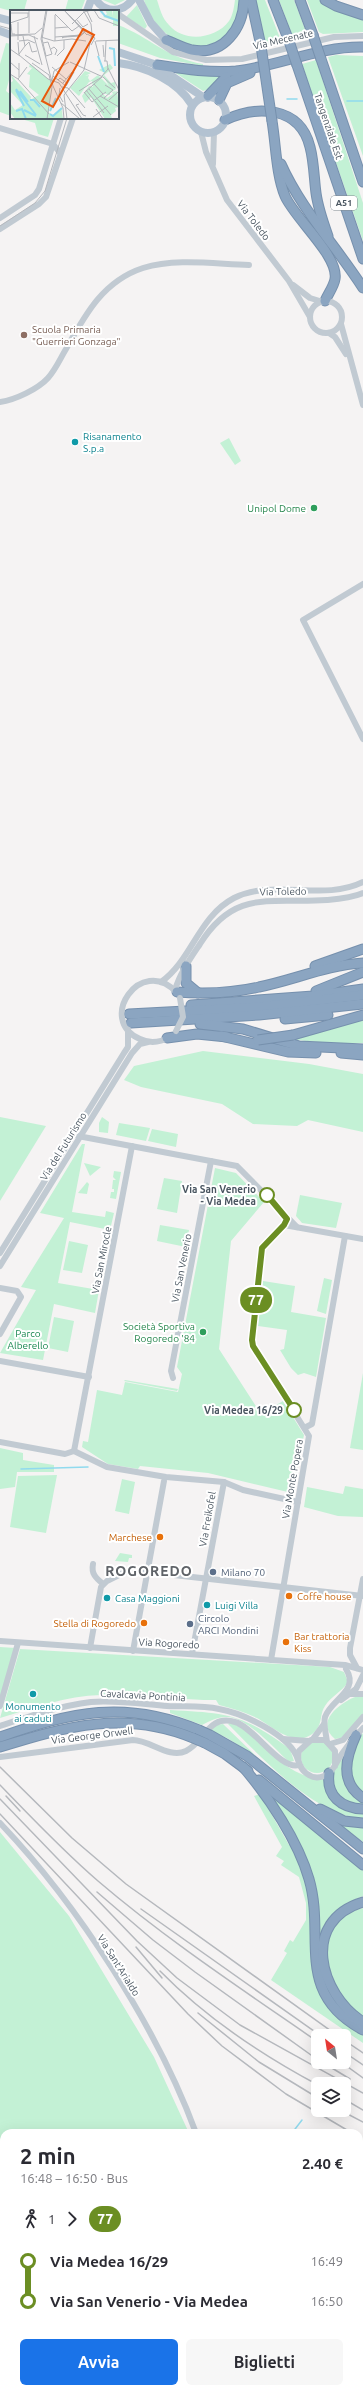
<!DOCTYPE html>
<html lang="it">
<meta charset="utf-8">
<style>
:root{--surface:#fff;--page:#f7f7f7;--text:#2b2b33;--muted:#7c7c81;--accent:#1a73e8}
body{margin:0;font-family:Ubuntu,sans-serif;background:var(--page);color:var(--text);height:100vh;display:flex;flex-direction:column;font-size:15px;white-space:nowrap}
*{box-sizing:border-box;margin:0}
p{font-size:13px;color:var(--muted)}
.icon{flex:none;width:22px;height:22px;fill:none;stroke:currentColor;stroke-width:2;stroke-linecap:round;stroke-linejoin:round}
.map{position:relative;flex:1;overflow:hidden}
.side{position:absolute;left:0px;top:2129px;width:363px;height:264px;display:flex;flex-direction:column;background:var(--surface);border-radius:12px 12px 0 0;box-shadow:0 4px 16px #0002}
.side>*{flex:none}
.badge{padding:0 8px;border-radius:13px;font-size:14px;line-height:26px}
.needle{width:26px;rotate:330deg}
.controls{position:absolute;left:311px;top:2029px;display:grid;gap:8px}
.controls a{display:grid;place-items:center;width:40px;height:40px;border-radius:6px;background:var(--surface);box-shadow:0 4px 16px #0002;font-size:20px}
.map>.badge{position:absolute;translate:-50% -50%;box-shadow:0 0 0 2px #fff}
.legs{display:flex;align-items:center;gap:6px;height:44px;padding:0 20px;font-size:13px}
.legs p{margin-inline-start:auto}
.overview{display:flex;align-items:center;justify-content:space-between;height:68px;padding:0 20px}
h1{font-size:22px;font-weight:700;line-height:30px}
.action{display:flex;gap:8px;margin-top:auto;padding:8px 20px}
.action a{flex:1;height:46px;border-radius:6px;background:var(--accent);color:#fff;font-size:16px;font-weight:700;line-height:46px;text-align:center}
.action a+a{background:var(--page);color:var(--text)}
ul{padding:0 20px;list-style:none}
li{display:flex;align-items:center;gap:14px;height:40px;font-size:15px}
li i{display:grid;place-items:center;width:6px;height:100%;margin:0 5px;background:currentColor}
li i::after{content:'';width:10px;height:10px;margin:-5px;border:3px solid;border-radius:50%;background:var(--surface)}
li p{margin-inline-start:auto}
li:first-child i{background:linear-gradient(#0000 50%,currentColor 0)}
li:last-child i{background:linear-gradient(currentColor 50%,#0000 0)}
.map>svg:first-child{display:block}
.green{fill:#c3f1d5}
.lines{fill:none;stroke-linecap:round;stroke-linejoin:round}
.stream{stroke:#90daee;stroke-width:1.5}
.highway-casing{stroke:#7690ad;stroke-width:11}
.minor{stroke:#c1cad2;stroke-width:6}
.major{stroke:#b3c2d1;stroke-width:8}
.highway{stroke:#8ba5c1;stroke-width:9}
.tram{stroke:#b5b8bd;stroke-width:1}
.rail{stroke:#b5b8bd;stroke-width:1.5}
.highway-bridge-casing{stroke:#7690ad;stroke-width:11;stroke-linecap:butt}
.minor-bridge{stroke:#c1cad2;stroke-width:6}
.highway-bridge{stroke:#8ba5c1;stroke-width:9}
.line-1-casing{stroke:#fff;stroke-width:9}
.line-1{stroke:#6b8e23;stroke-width:6}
.education-dot{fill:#8d6e63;stroke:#fff;stroke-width:1.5}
.culture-dot{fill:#0f9aa8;stroke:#fff;stroke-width:1.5}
.leisure-dot{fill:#2e9e5b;stroke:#fff;stroke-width:1.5}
.stop-1-dot{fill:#fff;stroke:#6b8e23;stroke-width:2}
.food-dot{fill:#e8710a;stroke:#fff;stroke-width:1.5}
.service-dot{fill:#5c6f8a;stroke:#fff;stroke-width:1.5}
.labels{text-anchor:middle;stroke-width:4;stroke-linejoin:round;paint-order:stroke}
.shield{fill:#fff;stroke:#808990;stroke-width:1}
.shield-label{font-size:9px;font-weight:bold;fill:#4a5661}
.street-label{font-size:10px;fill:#4a5661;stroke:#fff}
.education-label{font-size:10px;fill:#785e54;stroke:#fff;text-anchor:start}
.culture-label{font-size:10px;fill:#0d838f;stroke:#fff;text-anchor:start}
.leisure-label{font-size:10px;fill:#27864d;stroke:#fff;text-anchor:end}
.stop-label{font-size:10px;font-weight:bold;fill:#4a5661;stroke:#fff;text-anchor:end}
.park-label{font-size:10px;fill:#17864f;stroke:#fff}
.food-label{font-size:10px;fill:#c56008;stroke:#fff;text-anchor:end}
.service-label{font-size:10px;fill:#4e5e75;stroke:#fff;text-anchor:start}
.district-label{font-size:14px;font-weight:bold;letter-spacing:1px;fill:#5f6368;stroke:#fff}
.inset-river{fill:none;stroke:#90daee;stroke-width:2}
.inset-road{fill:none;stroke:#b1b4b9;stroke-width:1}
.view{fill:#e8590c;fill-opacity:0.15;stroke:#e8590c;stroke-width:2}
.inset-edge{fill:none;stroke:#4a5661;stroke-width:2}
</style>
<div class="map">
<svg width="363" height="2393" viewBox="0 0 363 2393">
<rect width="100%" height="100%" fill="#f5f3f3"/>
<!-- green -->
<g class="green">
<path d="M0 0H27L24 11H11L0 8Z"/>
<path d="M68 0H85L81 11H65Z"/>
<path d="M103 0H125L115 5Z"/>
<path d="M144 0H157C160 9 162 18 169 25 184 43 216 39 229 21 233 15 234 7 235 0H240C241 64 163 60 144 0Z"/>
<path d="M256 0H265L282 43 274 41V45L265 46Z"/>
<path d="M279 0H294L308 37 294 40Z"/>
<path d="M307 0H319L363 18V32L323 34 319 32Z"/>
<path d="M137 5 147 26 145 29 126 17Z"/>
<path d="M118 25C150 37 166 58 203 64V66L160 58 118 43Z"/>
<path d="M6 43 11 44V73L6 91 11 95V116L0 112V64Z"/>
<path d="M336 55 363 56V156L328 57Z"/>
<path d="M316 60 363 203V241L302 64Z"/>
<path d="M168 68 223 75 209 89 203 91Z"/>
<path d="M18 118H54L48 137 38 134 35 123Z"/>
<path d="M229 438 241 461 235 465 220 443Z"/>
<path d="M363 1019V1043L336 1044 288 1039Z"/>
<path d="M203 1051 309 1064 363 1074V1132L308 1120 297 1126 253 1124 222 1104 141 1087 124 1080 134 1066Z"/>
<path d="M0 1117 46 1126 0 1201Z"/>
<path d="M102 1117 109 1122 108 1133 99 1132V1123Z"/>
<path d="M119 1123 150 1128 146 1141 116 1135Z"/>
<path d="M152 1129 178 1134 176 1147 148 1141Z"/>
<path d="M82 1144H85L72 1212 105 1217 106 1211 114 1213 110 1230 70 1222 58 1283 99 1290 95 1313 54 1304 43 1360 0 1353 36 1290 21 1287 64 1218 40 1213Z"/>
<path d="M84 1163 101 1167 90 1176Z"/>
<path d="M215 1168 236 1173 264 1202 231 1241 219 1349 261 1414 283 1401 304 1435 292 1493 208 1473 140 1466 138 1469 108 1464 82 1447 83 1441 88 1442 97 1390 122 1395 125 1382 178 1392 182 1374 177 1367Z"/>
<path d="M114 1171 121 1172 116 1199 110 1198 111 1192H114V1189H112L113 1180H116L113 1177Z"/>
<path d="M164 1178 182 1181 177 1213 157 1209Z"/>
<path d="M87 1182 89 1184 87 1194 78 1193Z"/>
<path d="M300 1195 342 1203 336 1228 302 1223 296 1216Z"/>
<path d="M160 1225 189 1230 186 1247 157 1241Z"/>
<path d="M69 1241 88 1245 82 1273 63 1270Z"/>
<path d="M324 1278 332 1280 326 1314 317 1311Z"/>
<path d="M263 1281 295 1286 291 1312 326 1318 316 1377 304 1373 298 1375 291 1368 280 1350 284 1349 287 1330 258 1326Z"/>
<path d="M54 1317 74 1321 68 1352 48 1348Z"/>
<path d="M363 1373V1450L350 1448Z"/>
<path d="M125 1380 178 1389 177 1391 124 1381Z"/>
<path d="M0 1448 23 1453V1460L54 1465V1472H17L15 1487 0 1489Z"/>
<path d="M57 1475 46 1533 10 1527 18 1476Z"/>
<path d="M122 1479 135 1482 129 1514 115 1511Z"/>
<path d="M345 1486 363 1489V1517L338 1516 304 1507 307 1487 343 1494Z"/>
<path d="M120 1553 132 1555V1558H129L128 1562 115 1561Z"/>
<path d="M0 1647 16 1648 0 1703Z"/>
<path d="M20 1649 330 1667 344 1672 348 1682C342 1692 331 1696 325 1706 320 1713 322 1723 317 1729 299 1752 273 1727 257 1718 244 1712 232 1708 219 1705L216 1700C178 1700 139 1693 101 1695 66 1696 33 1708 0 1718Z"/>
<path d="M355 1697H363V1714L341 1738 335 1739C314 1722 340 1703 355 1697Z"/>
<path d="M170 1710C227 1713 243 1714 290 1749L294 1761 289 1762C275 1749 246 1716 226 1717 217 1717 210 1721 202 1725L170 1713Z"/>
<path d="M230 1723C240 1725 248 1733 256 1740 277 1759 295 1778 324 1779L327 1792 363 1812V1819C314 1815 262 1758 228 1724Z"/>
<path d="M223 1724 256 1756 227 1738 208 1729 214 1725Z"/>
<path d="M363 1733V1795L350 1779 353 1747Z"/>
<circle cx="317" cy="1757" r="16"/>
<path d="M346 1752 344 1768 363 1800V1806L354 1805 336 1796 331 1776Z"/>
<path d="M260 1794 289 1845 293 1844 272 1794 363 1869V1896L347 1903 352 1911 363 1908V2043L271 1980 287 1953 284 1951 290 1940 293 1942 306 1920V1903L299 1877 281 1865 284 1861 276 1856 282 1847 254 1796Z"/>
<path d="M331 1818 363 1825V1842Z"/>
<path d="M0 1832 69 1916 154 2057 189 2133H4V2389H284L285 2393H0Z"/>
</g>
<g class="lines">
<!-- stream -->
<g class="stream">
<path d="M287 99H297"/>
<path d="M347 101H363"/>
<path d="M21 1469 88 1467"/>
<path d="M292 2133 302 2120"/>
<path d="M333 2389 335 2393"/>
</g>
<defs>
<g id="highway">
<path d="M251 0 261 46"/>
<path d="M273 0 289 41"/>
<path d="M300 0 313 35"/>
<path d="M325 0 336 6 363 15"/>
<path d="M166 40C174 43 183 48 192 50 224 56 243 28 244 0"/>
<path d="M321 59 363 182"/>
<path d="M157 65C184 69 209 73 236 71 279 66 320 46 363 47"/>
<path d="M297 65 363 259"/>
<path d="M208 96 226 77"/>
<path d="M219 100 227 83 250 73"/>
<path d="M225 120C257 105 300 106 310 147 314 162 314 178 316 193 318 208 323 222 328 236"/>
<path d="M272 121C276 145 276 174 285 196 295 219 339 256 335 279 334 286 328 294 325 301"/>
<path d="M281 164C301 209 336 246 363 288"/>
<path d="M186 966V983L198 993"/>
<path d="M315 966 363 949"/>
<path d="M316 991 363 972"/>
<path d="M177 992C203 994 233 993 259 987 294 980 327 965 363 963"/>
<path d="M191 1005 313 996 363 989"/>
<path d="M129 1014 259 1007 363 995"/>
<path d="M285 1019 328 1015"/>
<path d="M131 1023 259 1015 363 1004"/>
<path d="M200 1024 243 1029 299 1046 363 1049"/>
<path d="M293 1035 363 1015"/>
<path d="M221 1036 288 1052 316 1053"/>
<path d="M167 1038 197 1034 227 1037"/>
<path d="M341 1053 363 1055"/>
<path d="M210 1735 247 1756 363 1849"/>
<path d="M356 1735C346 1757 339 1782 363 1798"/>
<path d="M0 1737C72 1712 125 1699 199 1730"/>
<path d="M205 1743 225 1754 248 1771"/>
<path d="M0 1747C67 1726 125 1710 193 1738"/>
<path d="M243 1767C269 1797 298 1841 309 1879 326 1937 293 1992 363 2030"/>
<path d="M329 1773C326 1796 341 1808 363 1809"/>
<path d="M259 1780 363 1865"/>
<path d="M320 1809 344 1821 363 1823"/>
<path d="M363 1902C300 1921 319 1994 363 2022"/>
</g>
</defs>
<!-- highway casing -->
<use href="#highway" class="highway-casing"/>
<!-- minor -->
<g class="minor">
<path d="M118 14 173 52 206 60 242 59 334 37 363 36"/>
<path d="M0 128 53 144 60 153"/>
<path d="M201 132 206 152 227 200 289 281 310 317"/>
<path d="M213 164 214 132"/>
<path d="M0 218 35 195 39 189 61 118"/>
<path d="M0 229 39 204 46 197 73 118"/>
<path d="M293 285 310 298 323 302"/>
<circle cx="326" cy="317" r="16"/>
<path d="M341 324 363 405"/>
<path d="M329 333 335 337 346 354"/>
<path d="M0 402C15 400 38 389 48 378 56 369 60 359 66 349 85 315 103 281 143 268 176 258 214 264 249 265"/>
<path d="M363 584 303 620 363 739"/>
<path d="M161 982C192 960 198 917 234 898 274 878 323 902 363 882"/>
<path d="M175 990C180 973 190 959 200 944 235 888 271 904 327 900 339 899 352 898 363 893"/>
<path d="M170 1037C161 1042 150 1044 140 1039 96 1020 141 955 176 992"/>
<path d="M78 1136 237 1166 297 1227"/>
<path d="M284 1225 363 1239"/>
<path d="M0 1253 124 1053 128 1047V1029"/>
<path d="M0 1266 132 1053 140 1044 148 1042"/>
<path d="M0 1288 17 1291 21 1297 0 1334"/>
<path d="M0 1361 89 1377"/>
<path d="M173 1378 171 1371 211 1161"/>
<path d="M306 1427 312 1424 345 1236"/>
<path d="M0 1442 65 1454 74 1451"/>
<path d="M74 1451 132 1146"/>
<path d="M74 1451 107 1467 166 1477 224 1482 243 1490 298 1502"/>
<path d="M93 1564C91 1574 96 1578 103 1584"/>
<path d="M0 1641 345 1665 363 1670"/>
<path d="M90 1648 101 1587 107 1581 129 1570 363 1596"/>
<path d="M133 1651 164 1481"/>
<path d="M192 1654 224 1482"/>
<path d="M271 1660 309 1436 253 1346 251 1340 262 1248 284 1225 286 1216"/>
<path d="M357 1668 350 1655V1648L363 1579"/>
<path d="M351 1694H363"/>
<path d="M341 1700 356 1689 363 1675"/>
<path d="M0 1706 18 1643"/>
<path d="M0 1726C30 1716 59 1706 91 1702 117 1700 142 1704 167 1706 184 1707 202 1705 219 1709 242 1713 291 1735 298 1760"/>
<path d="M283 1739 308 1741"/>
<path d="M313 1739 324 1724"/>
<path d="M327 1742C326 1733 323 1724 325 1717 331 1699 360 1691 346 1669"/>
<path d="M330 1744 343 1740 363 1717"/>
<path d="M0 1757 133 1740C150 1740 169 1759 186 1751 205 1742 208 1714 235 1722 254 1727 281 1771 299 1765"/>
<path d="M335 1766V1751L325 1740H311L299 1751C294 1768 313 1786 329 1773 335 1768 337 1761 341 1755 348 1745 355 1736 363 1728"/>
<path d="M0 1823C78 1905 157 2027 196 2133"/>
<path d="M291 2389 293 2393"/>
</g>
<!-- major -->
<g class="major">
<path d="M96 0C105 13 122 13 132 0"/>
<path d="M139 0 151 23 166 40"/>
<path d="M87 11 91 0"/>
<path d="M0 18 11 21"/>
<path d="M0 31 11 35"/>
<path d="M118 52 154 64 203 97"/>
<path d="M118 63C145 66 178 81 192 105"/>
<circle cx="208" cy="115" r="18"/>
</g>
<!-- highway -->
<use href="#highway" class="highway"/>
<!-- tram -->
<g class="tram">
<path d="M0 26 11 29"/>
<path d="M0 226 35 203 45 191 67 118"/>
</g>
<!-- rail -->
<g class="rail">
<path d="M0 1767 72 1838 126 1884 338 2036"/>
<path d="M0 1785C32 1818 63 1851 98 1881 167 1940 243 1990 318 2042"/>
<path d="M6 1796 20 1811"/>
<path d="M0 1799 137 1941 177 1978 240 2025 363 2093"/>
<path d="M0 1814 188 2014 222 2046 286 2094 352 2133"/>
<path d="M97 1892 153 1940 195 1972 318 2060"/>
<path d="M141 1909 321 2036"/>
<path d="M136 1947 162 1978"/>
<path d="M160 1971C206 2018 260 2054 318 2085"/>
<path d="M198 2013 259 2062 318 2098"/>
<path d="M344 2040 363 2053"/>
<path d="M344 2052 363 2065"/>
<path d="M322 2062 350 2079"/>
<path d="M341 2062 363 2078"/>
<path d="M344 2099 363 2110"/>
<path d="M340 2110 363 2122"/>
<path d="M359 2138 363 2140"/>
</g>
<defs>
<g id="highway-bridge">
<path d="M313 35 321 59"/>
<path d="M289 41 297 65"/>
<path d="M261 46 272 121"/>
<path d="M258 1040 293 1035"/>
<path d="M199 1730 210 1735"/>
<path d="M193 1738 205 1743"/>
</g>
</defs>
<!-- highway-bridge casing -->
<use href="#highway-bridge" class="highway-bridge-casing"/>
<!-- minor-bridge -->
<path class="minor-bridge" d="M176 1031 183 1017 180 998"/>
<!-- highway-bridge -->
<use href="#highway-bridge" class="highway-bridge"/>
</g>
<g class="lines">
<defs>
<path id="line-1" d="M267 1195 287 1219 284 1225 262 1248 252 1340 253 1346 294 1410"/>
</defs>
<!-- line-1 casing -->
<use href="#line-1" class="line-1-casing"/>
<!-- line-1 -->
<use href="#line-1" class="line-1"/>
</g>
<!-- markers -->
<circle class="education-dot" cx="24" cy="335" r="4"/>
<g class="culture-dot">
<circle cx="75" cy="442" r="4"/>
<circle cx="107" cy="1598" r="4"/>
<circle cx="207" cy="1605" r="4"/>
<circle cx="33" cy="1694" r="4"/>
</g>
<g class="leisure-dot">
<circle cx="314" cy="508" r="4"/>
<circle cx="203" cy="1332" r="4"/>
</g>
<g class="stop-1-dot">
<circle cx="267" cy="1195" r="7"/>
<circle cx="294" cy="1410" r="7"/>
</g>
<g class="food-dot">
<circle cx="160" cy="1537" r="4"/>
<circle cx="289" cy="1596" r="4"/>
<circle cx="144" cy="1623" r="4"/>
<circle cx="286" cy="1642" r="4"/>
</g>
<g class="service-dot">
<circle cx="213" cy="1572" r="4"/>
<circle cx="190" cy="1624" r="4"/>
</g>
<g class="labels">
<!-- shield labels -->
<rect class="shield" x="331" y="196" width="26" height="14" rx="3"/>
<g class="shield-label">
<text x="344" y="206">A51</text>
</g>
<!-- street labels -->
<g class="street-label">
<text transform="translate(283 39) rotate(-13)" y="4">Via Mecenate</text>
<text transform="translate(329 126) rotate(71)" y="4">Tangenziale Est</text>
<text transform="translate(254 220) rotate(53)" y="4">Via Toledo</text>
<text transform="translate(283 891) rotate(-1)" y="4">Via Toledo</text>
<text transform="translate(63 1146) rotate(-58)" y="4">Via del Futurismo</text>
<text transform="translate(101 1260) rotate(-79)" y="4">Via San Mirocle</text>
<text transform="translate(181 1268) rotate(-79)" y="4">Via San Venerio</text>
<text transform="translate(292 1479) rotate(-80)" y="4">Via Monte Popera</text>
<text transform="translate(207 1519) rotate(-80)" y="4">Via Freikofel</text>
<text transform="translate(169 1643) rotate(3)" y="4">Via Rogoredo</text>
<text transform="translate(143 1695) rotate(3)" y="4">Cavalcavia Pontinia</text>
<text transform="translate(92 1735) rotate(-7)" y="4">Via George Orwell</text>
<text transform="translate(119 1965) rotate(58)" y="4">Via Sant'Arialdo</text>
</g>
<!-- education labels -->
<g class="education-label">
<text x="32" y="333">Scuola Primaria<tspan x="32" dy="12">"Guerrieri Gonzaga"</tspan></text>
</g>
<!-- culture labels -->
<g class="culture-label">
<text x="83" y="440">Risanamento<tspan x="83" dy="12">S.p.a</tspan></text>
<text x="115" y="1602">Casa Maggioni</text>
<text x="215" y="1609">Luigi Villa</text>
<text x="33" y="1710" text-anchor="middle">Monumento<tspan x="33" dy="12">ai caduti</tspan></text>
</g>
<!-- leisure labels -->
<g class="leisure-label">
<text x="306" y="512">Unipol Dome</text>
<text x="195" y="1330">Società Sportiva<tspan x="195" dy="12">Rogoredo '84</tspan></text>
</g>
<!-- stop labels -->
<g class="stop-label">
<text x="256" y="1193">Via San Venerio<tspan x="256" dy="12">- Via Medea</tspan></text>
<text x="283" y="1414">Via Medea 16/29</text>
</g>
<!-- park labels -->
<g class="park-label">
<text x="28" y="1337">Parco<tspan x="28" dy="12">Alberello</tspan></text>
</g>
<!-- food labels -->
<g class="food-label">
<text x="152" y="1541">Marchese</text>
<text x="297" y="1600" text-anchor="start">Coffe house</text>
<text x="136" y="1627">Stella di Rogoredo</text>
<text x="294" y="1640" text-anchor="start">Bar trattoria<tspan x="294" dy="12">Kiss</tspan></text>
</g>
<!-- service labels -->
<g class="service-label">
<text x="221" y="1576">Milano 70</text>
<text x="198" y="1622">Circolo<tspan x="198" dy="12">ARCI Mondini</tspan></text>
</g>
<!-- district labels -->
<g class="district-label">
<text x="149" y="1576">ROGOREDO</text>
</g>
</g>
<!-- overview -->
<g transform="translate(10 10)">
<rect width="109" height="109" fill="#f5f3f3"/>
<path d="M95 0H102L103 6V0H109V16H103V10L93 7 97 4ZM20 54 41 71 39 103 43 105 51 98 50 95 52 101 53 109H5L0 102V93L5 100 13 95 0 81V73L3 71 1 65 21 87 20 90 29 85 19 77 20 65 17 64 22 58 19 57ZM100 54 103 58 94 65 101 73 105 72 106 79 100 83V85L92 83 97 88 103 84 102 82 106 81 104 83 107 81 109 97 105 98 106 101 101 105 102 109H95L81 87 75 93 72 86 79 76 83 77 82 71 79 72 69 86 60 78 75 61 81 63 75 66 79 65 78 68 80 71 88 65 99 76 93 66 94 62 93 60V62L89 60Z" fill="#c3f1d5"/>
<path class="inset-river" d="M90 0 95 6 109 11M99 38 104 39 105 56M88 46 94 62M6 79 26 105M6 80 14 96M10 81 18 92M20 90H24L30 97M14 100 26 106M6 101 12 99 16 109M40 101 46 88M40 104 43 106 52 98"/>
<path class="inset-road" d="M19 0V23M36 0 31 29 43 76 53 98 54 109M37 0 32 29 36 46 42 44M54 0 77 25M54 0 75 21V22L71 25V26L54 27 52 28 53 27 71 25 75 22ZM84 0 89 8 109 16M77 1 82 12M0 3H19M45 4 62 21 69 16M66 9 73 17 78 14M8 12V30M0 13 18 7V3M1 14 2 24H5M62 14 74 2 82 0M45 18 58 17M77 24 85 28 81 35M0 25 25 24 32 18M0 26 19 25 28 29M24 26 32 55M31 27 44 31 62 29 76 31M45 27 71 25 75 22M9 31 18 30 25 33M45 31V5M85 31 89 46M86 31 109 30M8 32 9 45 38 69 49 73 72 109M33 33 38 32 42 44M93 35 94 47M15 36 19 32 22 42 27 41M0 39 10 46M41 39 44 37 47 40 45 45M9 44 15 36 13 26M15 45 30 54M47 46 54 39V30M95 51 96 31M0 52 9 60M60 52 93 67 105 78M9 53V67M22 53 32 60M42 57 56 69M98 58 109 80M32 60 39 65 42 77 37 109M0 64 8 69 17 57M43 66 56 76M92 66 98 59 97 51H94M8 69 39 104M42 70 44 61 59 52M48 70 50 68 58 74M53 73 62 62M84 74 93 84M56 76 64 62M52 77 58 78 75 98M50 78 49 85 53 92M79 79 101 105M76 80 84 90M69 81 80 74M74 82 82 92M74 83 92 67 80 74M90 86 109 97M94 88 103 80 95 75M99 90 108 82M85 91 94 103M82 92 96 82M51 93 70 109M69 94 66 95 73 105 76 106M86 99 93 109M83 107 98 96M57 109 54 85 74 60 82 24 81 14 73 0"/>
<path class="view" d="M73 19 84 25 43 97 32 91Z"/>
<rect width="109" height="109" class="inset-edge"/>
</g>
</svg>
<div class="controls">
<a><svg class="needle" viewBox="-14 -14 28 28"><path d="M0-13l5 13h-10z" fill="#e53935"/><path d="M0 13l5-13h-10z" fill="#7c7c81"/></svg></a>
<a><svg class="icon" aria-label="layers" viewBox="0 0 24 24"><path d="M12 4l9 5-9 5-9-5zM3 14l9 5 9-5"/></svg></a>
</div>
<b class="badge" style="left:256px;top:1300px;background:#6b8e23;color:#fff">77</b>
<section class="side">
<div class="overview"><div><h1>2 min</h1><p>16:48 – 16:50 · Bus</p></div><b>2.40 €</b></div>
<div class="legs"><svg class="icon" aria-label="walk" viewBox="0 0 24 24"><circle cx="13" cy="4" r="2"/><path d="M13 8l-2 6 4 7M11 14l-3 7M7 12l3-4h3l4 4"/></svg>1<svg class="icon" aria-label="forward" viewBox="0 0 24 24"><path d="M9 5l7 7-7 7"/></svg><b class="badge" style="background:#6b8e23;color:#fff">77</b></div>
<ul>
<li><i style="color:#6b8e23"></i><b>Via Medea 16/29</b><p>16:49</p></li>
<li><i style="color:#6b8e23"></i><b>Via San Venerio - Via Medea</b><p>16:50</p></li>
</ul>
<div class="action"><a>Avvia</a><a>Biglietti</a></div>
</section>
</div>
